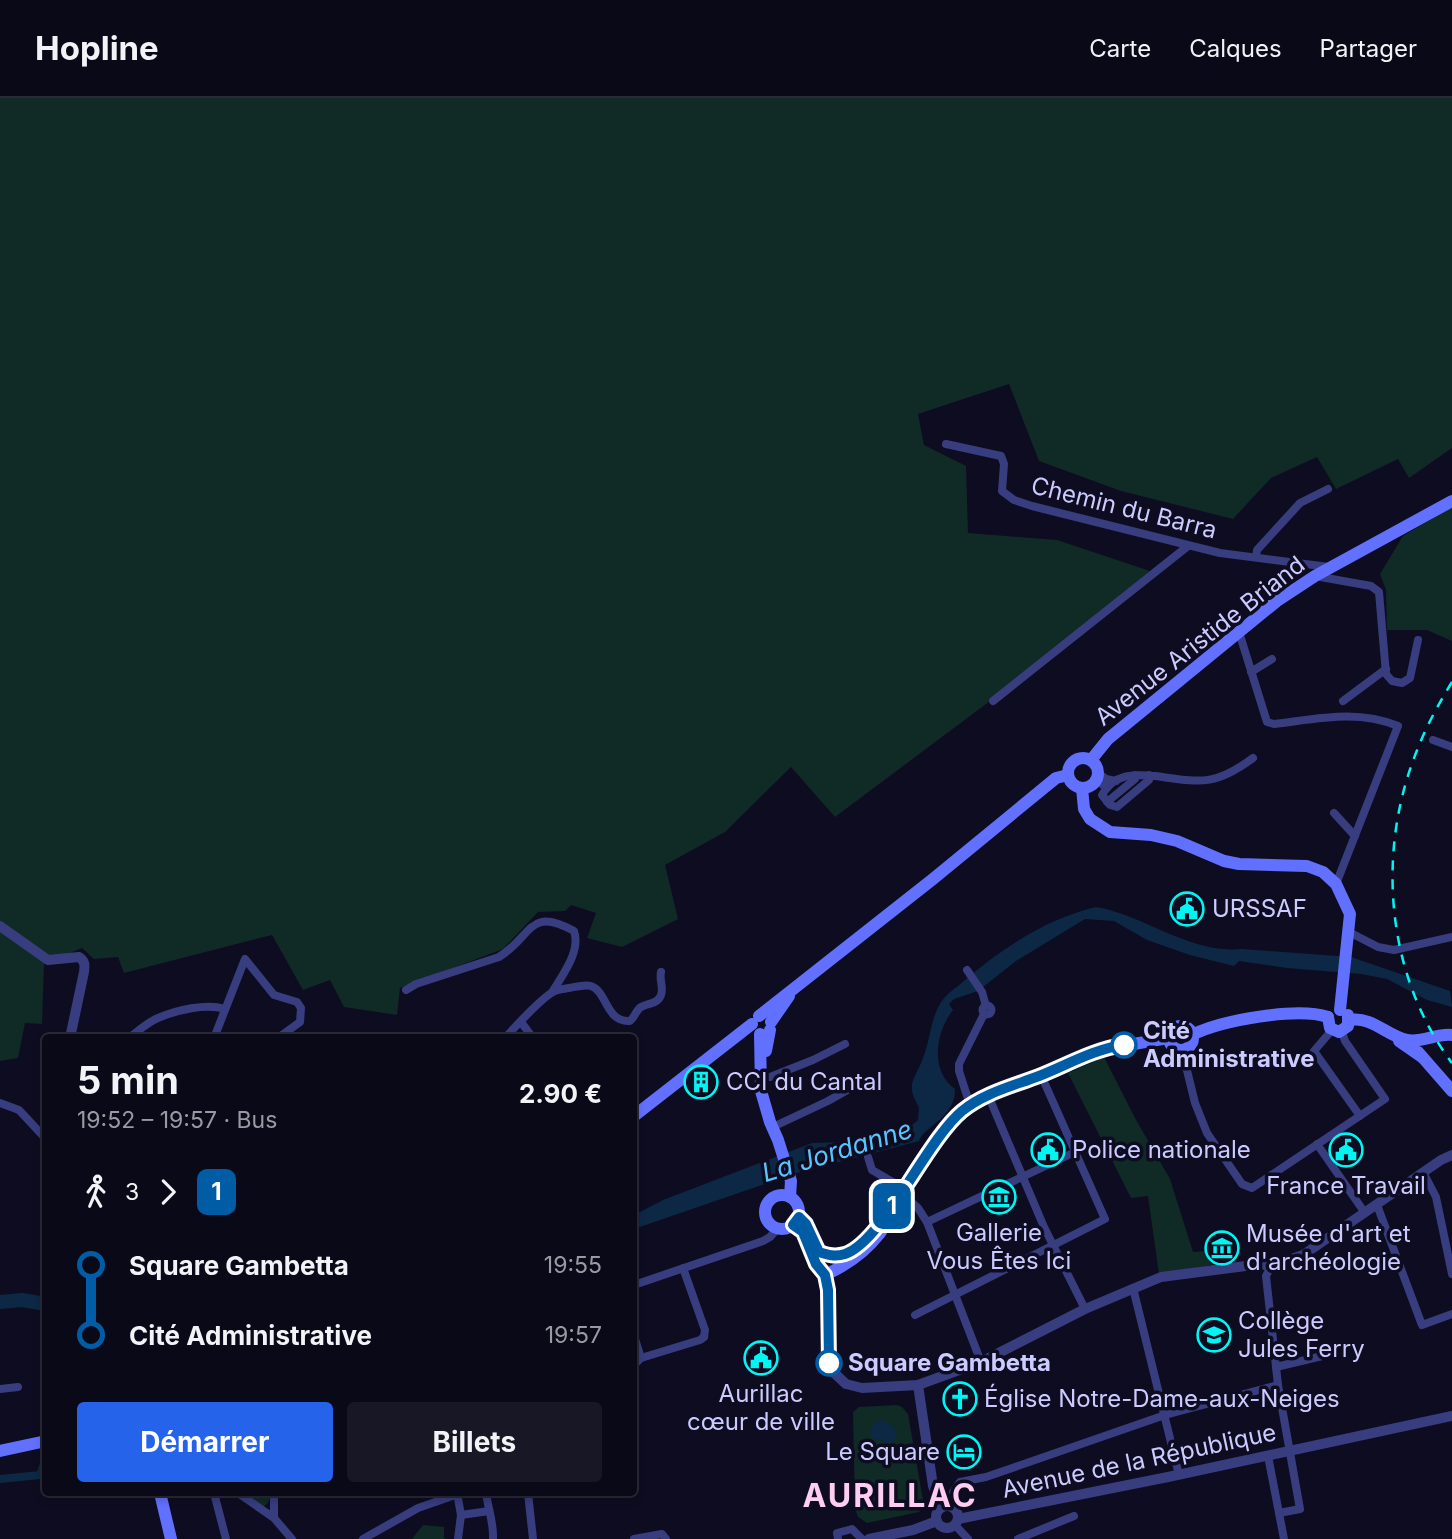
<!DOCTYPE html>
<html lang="fr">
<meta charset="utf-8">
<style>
:root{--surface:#0a0918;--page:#181725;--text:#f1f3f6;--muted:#999aa2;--line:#2a2a37;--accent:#2563eb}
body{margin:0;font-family:Inter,sans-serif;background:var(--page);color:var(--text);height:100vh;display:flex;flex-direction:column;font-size:26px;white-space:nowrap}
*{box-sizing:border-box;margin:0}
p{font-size:23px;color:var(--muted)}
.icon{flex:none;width:38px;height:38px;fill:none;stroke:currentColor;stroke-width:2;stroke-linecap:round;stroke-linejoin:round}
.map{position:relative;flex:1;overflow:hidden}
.drawer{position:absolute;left:42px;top:936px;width:595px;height:462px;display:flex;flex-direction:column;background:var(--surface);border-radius:7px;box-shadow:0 4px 10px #0003,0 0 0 2px var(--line)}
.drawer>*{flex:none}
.badge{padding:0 14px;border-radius:10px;font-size:24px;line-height:46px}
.map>.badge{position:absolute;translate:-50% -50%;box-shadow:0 0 0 4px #fff}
.legs{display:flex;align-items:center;gap:10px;height:77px;padding:0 35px;font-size:23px}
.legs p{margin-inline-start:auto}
.headline{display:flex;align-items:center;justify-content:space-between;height:119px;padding:0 35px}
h1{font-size:38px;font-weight:700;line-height:52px}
.button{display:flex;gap:14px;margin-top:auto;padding:14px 35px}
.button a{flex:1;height:80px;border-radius:7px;background:var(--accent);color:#fff;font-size:28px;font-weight:700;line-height:80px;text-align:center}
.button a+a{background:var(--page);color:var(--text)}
ul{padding:0 35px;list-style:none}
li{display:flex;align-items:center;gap:24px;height:70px;font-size:26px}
li i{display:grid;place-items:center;width:10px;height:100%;margin:0 9px;background:currentColor}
li i::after{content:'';width:18px;height:18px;margin:-9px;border:5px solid;border-radius:50%;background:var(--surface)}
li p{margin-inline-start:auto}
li:first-child i{background:linear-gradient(#0000 50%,currentColor 0)}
li:last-child i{background:linear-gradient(currentColor 50%,#0000 0)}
header{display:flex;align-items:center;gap:42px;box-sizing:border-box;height:98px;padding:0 35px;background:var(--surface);border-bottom:2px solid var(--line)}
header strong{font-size:33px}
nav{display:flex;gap:38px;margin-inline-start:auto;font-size:24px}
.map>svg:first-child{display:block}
.green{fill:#102a26}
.water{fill:#0c2844}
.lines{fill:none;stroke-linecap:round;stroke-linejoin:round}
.canal{stroke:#0c2844;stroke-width:8}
.river{stroke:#0c2844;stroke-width:14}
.minor{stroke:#373d7f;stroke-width:8}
.tertiary{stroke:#373d7f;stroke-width:10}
.secondary{stroke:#6270ff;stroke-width:12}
.rail{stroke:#00f6f3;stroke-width:2.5;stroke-dasharray:10 9;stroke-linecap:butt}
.line-1-casing{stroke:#fff;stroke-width:16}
.line-1{stroke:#005da5;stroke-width:10}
.stop-1-dot{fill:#fff;stroke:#005da5;stroke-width:3.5}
.labels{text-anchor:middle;stroke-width:7;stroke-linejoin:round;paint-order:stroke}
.street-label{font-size:24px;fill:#cbcbff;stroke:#0e0c20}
.poi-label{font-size:24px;fill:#cbcbff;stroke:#0e0c20;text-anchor:start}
.stop-label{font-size:24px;font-weight:bold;fill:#cbcbff;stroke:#0e0c20;text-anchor:start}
.water-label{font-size:26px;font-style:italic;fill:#59c5ff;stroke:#0e0c20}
.district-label{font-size:32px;font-weight:bold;letter-spacing:2px;fill:#ffcdf2;stroke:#0e0c20}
</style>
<header>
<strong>Hopline</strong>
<nav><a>Carte</a><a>Calques</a><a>Partager</a></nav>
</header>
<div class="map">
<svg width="1452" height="1441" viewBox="0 0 1452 1441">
<rect width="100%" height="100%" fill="#0e0c20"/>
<!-- green -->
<g class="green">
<path d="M0 0H1452V350L1409 380 1398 361 1336 391 1317 359 1271 380 1233 421 1121 393 1039 363 1009 286 918 316 924 347 966 368 968 435 1057 442 1150 473 986 606 835 719 791 669 725 734 665 767 678 821 622 849 587 840 596 815 571 807 565 813 538 814 503 851 400 890 397 917 344 909 330 882 303 892 272 837 124 875 118 859 94 861 82 850 44 866 42 926 25 925 18 960 0 963Z"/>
<path d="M1452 409V543L1427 532H1387L1386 492 1380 476 1403 438Z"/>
<path d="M1104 959 1135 1020 1170 1081 1193 1154 1208 1153 1211 1167 1159 1176 1148 1098 1131 1100 1068 975Z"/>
<path d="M897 1307 902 1309 908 1316 924 1408 919 1414 867 1425 858 1419 855 1411 853 1314 859 1309Z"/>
<path d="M241 1395H270C270 1402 269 1406 262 1409Z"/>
<path d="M423 1427 444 1429V1440L447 1441H412Z"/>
</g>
<!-- water -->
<g class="water">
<path d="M1096 809C1147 818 1189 856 1242 851L1351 859 1450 893 1452 909 1427 902 1387 881 1361 876 1287 870 1239 863 1234 868 1190 857 1147 842 1114 823 1085 821 1016 863 978 893 954 901 949 906 953 912C936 934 929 972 955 991 956 1019 922 1030 919 1043L817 1070 813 1067 803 1068 800 1074 634 1131V1117L663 1102 812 1045 875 1043 907 1031 918 1022 919 1009C904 985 916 981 923 960 931 941 930 916 945 899 950 893 959 888 965 882 1004 849 1046 821 1096 809Z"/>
<path d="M880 1322 890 1326 896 1333V1339L887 1351 885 1343 874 1341 869 1337 873 1326Z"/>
</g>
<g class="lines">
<!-- canal -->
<path class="canal" d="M0 1381 40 1377 46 1360"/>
<!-- river -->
<path class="river" d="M0 1204 22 1202 46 1206"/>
<!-- minor -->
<g class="minor">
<path d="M946 346 1001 358 1004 366 1002 393 1014 402 1032 408 1220 455 1329 469"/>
<path d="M1256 459 1257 452 1300 405 1328 391"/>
<path d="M1315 478 1371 488 1379 494 1386 576 1392 583 1402 585 1410 580 1418 542"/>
<path d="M1239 534 1267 624 1274 626C1317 621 1357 611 1398 628L1336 786"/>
<path d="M1251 574 1272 561"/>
<path d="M993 603 1188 448"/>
<path d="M1343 603 1386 571"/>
<path d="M1433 642 1452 649"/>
<path d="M1098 675 1106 681 1116 683"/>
<path d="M1149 677V682L1117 709 1110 707 1102 697C1113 676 1133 676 1155 678 1200 684 1214 689 1253 660"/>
<path d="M1091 687 1099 684 1107 690"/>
<path d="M1107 704 1135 681V677"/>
<path d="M1334 715 1355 738"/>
<path d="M1349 834 1378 849 1394 852 1452 839"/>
<path d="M967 872 982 894 986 908"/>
<path d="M406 892 416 886 499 859C533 838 528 808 574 833 581 853 563 876 553 893"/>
<circle cx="987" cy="912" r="4.5"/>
<path d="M521 924 533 940"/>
<path d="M1332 932 1314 953 1360 1018"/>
<path d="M129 940C138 933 148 924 158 920 177 912 206 905 225 911"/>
<path d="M214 940 245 861 274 897 297 904 301 910 300 924 278 940"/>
<path d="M505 940C515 929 542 900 553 894 557 891 564 891 569 890 575 889 585 886 591 888 607 893 606 925 630 923 635 919 636 912 641 909 648 905 658 906 661 897 664 890 659 882 661 874"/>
<path d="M1182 952 1195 1005 1207 1035 1242 1086 1252 1090 1385 1001 1345 943 1342 934"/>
<path d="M766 979H770L813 962 845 946"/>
<path d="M988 997 1044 1129 1085 1211"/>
<path d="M0 1005 19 1012 46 1041"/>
<path d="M970 1007 959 973V966L984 916"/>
<path d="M777 1027 828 1003 858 986"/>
<path d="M1317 1046 1365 1115"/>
<path d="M868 1059 872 1072 903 1090"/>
<path d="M1423 1074 1436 1099 1452 1176"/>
<path d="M901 1095 918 1110 927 1124 981 1264"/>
<path d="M1377 1107 1422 1227 1452 1216"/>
<path d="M927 1124 1075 1054"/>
<path d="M1271 1168 1266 1178 1278 1287 1300 1411 1279 1415"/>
<path d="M683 1170 705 1232 704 1239"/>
<path d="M634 1187 763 1143 770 1139 777 1131"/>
<path d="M1133 1190 1179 1377"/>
<path d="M915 1217 1105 1121 1041 977"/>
<path d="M634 1238 641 1260"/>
<path d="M634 1267 641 1260 700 1242 704 1239"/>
<path d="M1276 1269 1335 1255"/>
<path d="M0 1291 18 1289"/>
<path d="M1268 1358 1284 1441"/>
<path d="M214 1395 226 1441"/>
<path d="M238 1395 274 1420"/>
<path d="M274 1395V1420L292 1441"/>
<path d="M457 1395 461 1417 458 1441"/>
<path d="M486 1395C488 1410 494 1426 493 1441"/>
<path d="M528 1395 533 1441"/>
<path d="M952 1409 953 1394 960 1384 986 1379 1165 1317 1278 1287"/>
<path d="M461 1417 489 1413"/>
<path d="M955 1427 968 1441"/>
<path d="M363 1441 418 1410 461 1395"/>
<path d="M634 1441 662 1436 666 1441"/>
<path d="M838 1441 837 1435 852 1431 862 1441"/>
<path d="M1018 1441 1074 1418"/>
</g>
<!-- tertiary -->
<g class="tertiary">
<path d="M0 828 48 862 79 859C85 863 85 867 84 874L70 940"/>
<path d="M824 1170 828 1192V1246L831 1272 846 1286 862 1290 918 1287 981 1264 1085 1211 1161 1179 1261 1166 1271 1168 1303 1157 1441 1062 1452 1057"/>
<path d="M918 1287 933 1388 941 1410"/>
<circle cx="947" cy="1419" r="11"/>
<path d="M958 1421 1168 1379 1452 1318"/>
<path d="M869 1441 913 1432 937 1423"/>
</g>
<!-- secondary -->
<g class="secondary">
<circle cx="1083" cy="675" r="15"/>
<path d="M1091 662 1108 641 1277 503 1315 478 1452 403"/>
<path d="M1082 690 1084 711 1090 721 1110 734 1151 737 1177 743 1224 763 1239 766 1307 768 1323 774 1336 786 1350 816 1340 912"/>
<path d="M759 918 933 781 1056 680 1068 677"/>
<path d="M1328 919 1330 930 1339 934 1348 928V917"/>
<path d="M1350 922C1372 918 1387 938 1407 942 1422 945 1437 935 1452 937"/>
<path d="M771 924 789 898"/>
<circle cx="1181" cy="940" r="12"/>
<path d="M760 936 761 993 770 1024 778 1042 791 1083 790 1099"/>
<path d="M1192 937C1222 922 1297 909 1328 919"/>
<path d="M1399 943 1422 959"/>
<path d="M766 953 770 932"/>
<path d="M1418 954 1452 993"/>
<path d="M634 1018 752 926"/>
<circle cx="782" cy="1114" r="17"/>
<path d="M799 1119 806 1126 819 1154C834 1158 843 1158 856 1149"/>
<path d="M794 1127C811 1138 813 1162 825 1177 845 1168 866 1153 880 1135 889 1123 895 1106 902 1092 923 1055 951 1018 988 997L1105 951 1168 940"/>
<path d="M0 1353 46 1343"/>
<path d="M160 1395 171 1441"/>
</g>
<!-- rail -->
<path class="rail" d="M1452 584C1439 605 1427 627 1418 650 1376 751 1385 876 1452 965"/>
</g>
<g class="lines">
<defs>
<path id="line-1" d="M829 1265 828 1192 825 1177 816 1166 803 1134 793 1127 799 1119 806 1126 819 1154C828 1157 835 1159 845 1156 883 1143 926 1043 962 1013 984 995 1013 988 1039 978 1067 967 1094 951 1124 947"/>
</defs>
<!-- line-1 casing -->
<use href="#line-1" class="line-1-casing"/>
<!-- line-1 -->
<use href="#line-1" class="line-1"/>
</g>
<!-- icons -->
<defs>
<symbol id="civic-ring" viewBox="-11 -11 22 22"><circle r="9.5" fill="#0e0c20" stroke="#00f6f3" stroke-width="1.5"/><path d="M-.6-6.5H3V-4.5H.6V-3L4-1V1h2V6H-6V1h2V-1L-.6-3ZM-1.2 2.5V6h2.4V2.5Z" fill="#00f6f3"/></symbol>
<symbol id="building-ring" viewBox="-11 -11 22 22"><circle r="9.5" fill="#0e0c20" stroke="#00f6f3" stroke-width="1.5"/><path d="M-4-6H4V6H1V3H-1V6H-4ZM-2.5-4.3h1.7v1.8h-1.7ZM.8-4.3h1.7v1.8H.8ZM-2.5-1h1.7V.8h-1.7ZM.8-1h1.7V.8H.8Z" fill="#00f6f3"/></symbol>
<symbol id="museum-ring" viewBox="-11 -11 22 22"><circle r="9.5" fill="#0e0c20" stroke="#00f6f3" stroke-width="1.5"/><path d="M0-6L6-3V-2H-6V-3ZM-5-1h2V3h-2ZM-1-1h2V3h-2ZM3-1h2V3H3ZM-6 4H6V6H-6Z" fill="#00f6f3"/></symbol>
<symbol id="school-ring" viewBox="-11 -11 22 22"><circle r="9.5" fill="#0e0c20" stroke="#00f6f3" stroke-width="1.5"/><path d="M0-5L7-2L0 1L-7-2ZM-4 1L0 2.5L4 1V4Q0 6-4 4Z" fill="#00f6f3"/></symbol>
<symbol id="church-ring" viewBox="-11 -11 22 22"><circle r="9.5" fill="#0e0c20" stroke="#00f6f3" stroke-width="1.5"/><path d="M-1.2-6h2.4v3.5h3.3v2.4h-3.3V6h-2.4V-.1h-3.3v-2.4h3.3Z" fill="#00f6f3"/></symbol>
<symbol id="hotel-ring" viewBox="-11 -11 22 22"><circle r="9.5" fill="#0e0c20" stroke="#00f6f3" stroke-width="1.5"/><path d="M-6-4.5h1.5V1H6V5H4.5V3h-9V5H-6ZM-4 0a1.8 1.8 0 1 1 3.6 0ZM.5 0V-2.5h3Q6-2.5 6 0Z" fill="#00f6f3"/></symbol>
</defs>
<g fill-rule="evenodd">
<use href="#civic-ring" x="1168" y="792" width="38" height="38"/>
<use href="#building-ring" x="682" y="965" width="38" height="38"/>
<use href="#civic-ring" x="1029" y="1033" width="38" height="38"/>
<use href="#civic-ring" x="1327" y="1033" width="38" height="38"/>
<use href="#museum-ring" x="980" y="1080" width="38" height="38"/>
<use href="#museum-ring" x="1203" y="1131" width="38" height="38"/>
<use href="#school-ring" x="1195" y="1218" width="38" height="38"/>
<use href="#civic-ring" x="742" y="1241" width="38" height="38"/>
<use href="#church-ring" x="941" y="1282" width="38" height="38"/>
<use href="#hotel-ring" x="945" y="1335" width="38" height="38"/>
</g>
<!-- markers -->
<g class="stop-1-dot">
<circle cx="1124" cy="947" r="12"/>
<circle cx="829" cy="1265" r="12"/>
</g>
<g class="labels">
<!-- street labels -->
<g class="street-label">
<text transform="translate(1124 410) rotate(14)" y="8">Chemin du Barra</text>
<text transform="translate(1200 543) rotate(-38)" y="8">Avenue Aristide Briand</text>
<text transform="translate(1139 1363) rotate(-12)" y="8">Avenue de la République</text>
</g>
<!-- poi labels -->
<g class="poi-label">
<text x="1212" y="819">URSSAF</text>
<text x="726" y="992">CCI du Cantal</text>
<text x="1072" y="1060">Police nationale</text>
<text x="1346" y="1096" text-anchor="middle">France Travail</text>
<text x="999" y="1143" text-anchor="middle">Gallerie<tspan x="999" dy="28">Vous Êtes Ici</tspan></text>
<text x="1246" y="1144">Musée d'art et<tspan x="1246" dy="28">d'archéologie</tspan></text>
<text x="1238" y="1231">Collège<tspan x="1238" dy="28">Jules Ferry</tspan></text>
<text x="761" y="1304" text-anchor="middle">Aurillac<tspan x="761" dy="28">cœur de ville</tspan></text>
<text x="984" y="1309">Église Notre-Dame-aux-Neiges</text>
<text x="940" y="1362" text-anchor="end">Le Square</text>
</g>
<!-- stop labels -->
<g class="stop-label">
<text x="1143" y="941">Cité<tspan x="1143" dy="28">Administrative</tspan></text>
<text x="848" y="1273">Square Gambetta</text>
</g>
<!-- water labels -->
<g class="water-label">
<text transform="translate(837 1053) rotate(-17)" y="9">La Jordanne</text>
</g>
<!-- district labels -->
<g class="district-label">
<text x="890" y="1409">AURILLAC</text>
</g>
</g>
</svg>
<b class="badge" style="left:892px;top:1108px;background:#005da5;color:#fff">1</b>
<section class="drawer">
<div class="headline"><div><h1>5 min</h1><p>19:52 – 19:57 · Bus</p></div><b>2.90 €</b></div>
<div class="legs"><svg class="icon" aria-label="walk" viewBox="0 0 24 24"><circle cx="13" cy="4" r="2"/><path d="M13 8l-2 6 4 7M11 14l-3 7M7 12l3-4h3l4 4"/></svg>3<svg class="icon" aria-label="forward" viewBox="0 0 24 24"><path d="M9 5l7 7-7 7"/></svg><b class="badge" style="background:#005da5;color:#fff">1</b></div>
<ul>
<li><i style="color:#005da5"></i><b>Square Gambetta</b><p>19:55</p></li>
<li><i style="color:#005da5"></i><b>Cité Administrative</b><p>19:57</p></li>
</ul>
<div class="button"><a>Démarrer</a><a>Billets</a></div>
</section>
</div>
